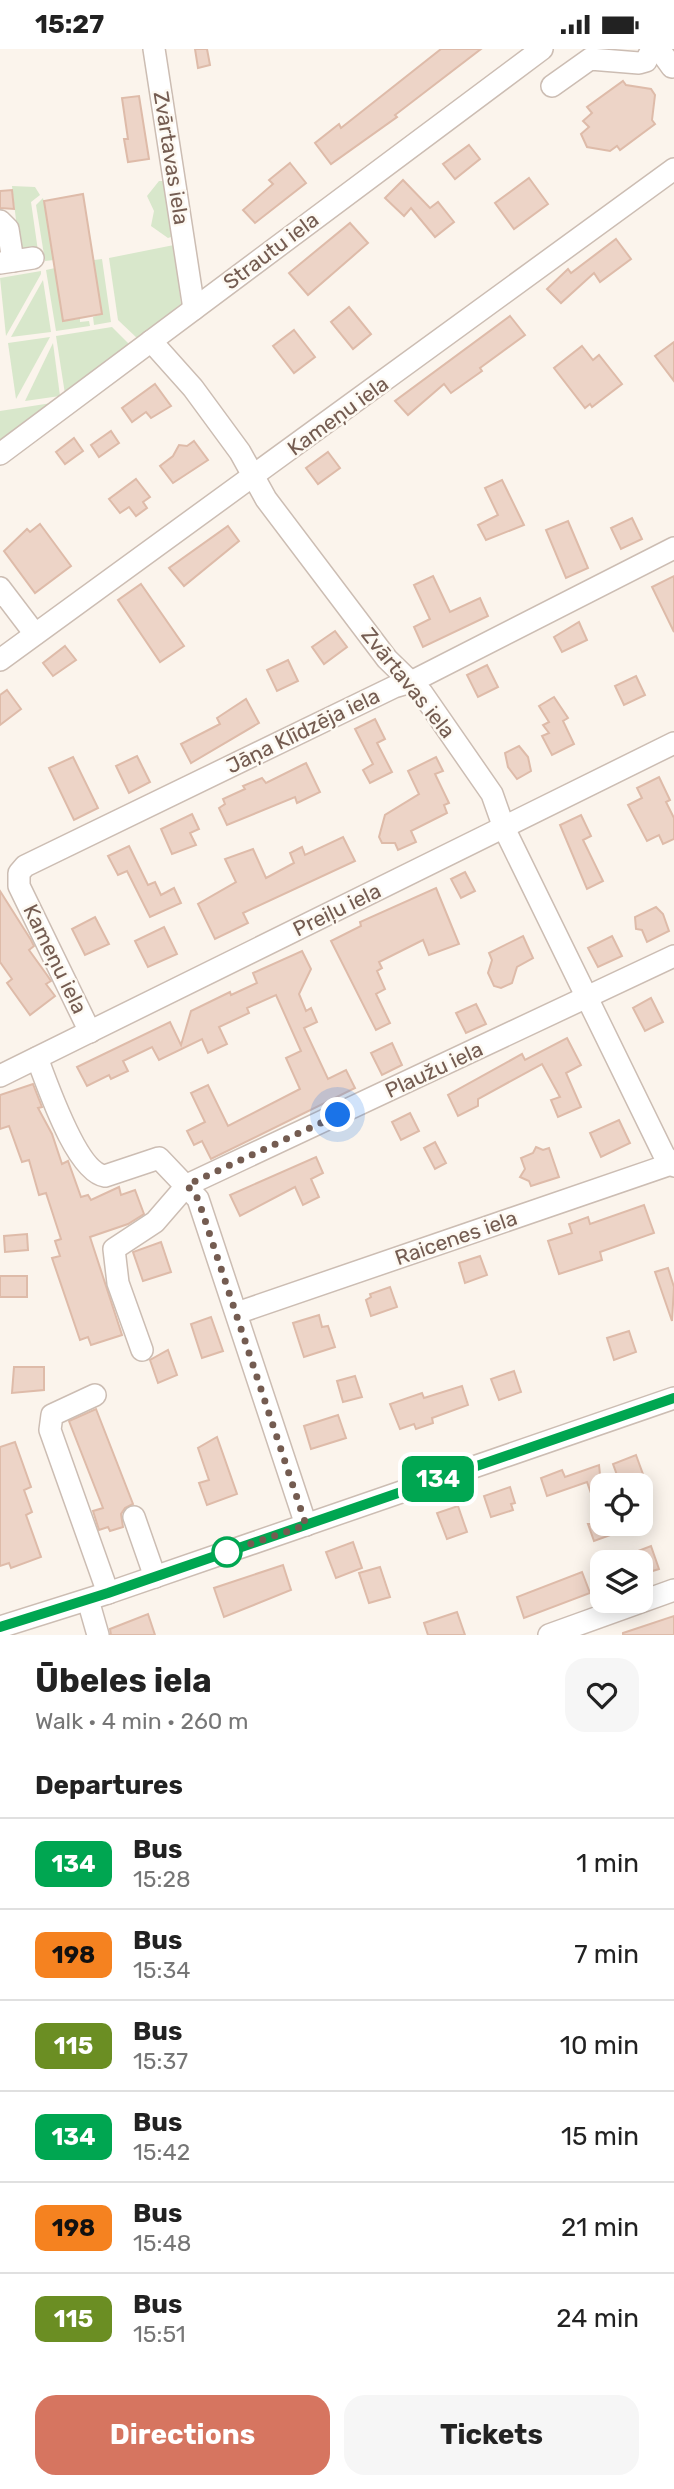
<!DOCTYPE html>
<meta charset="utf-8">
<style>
:root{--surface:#fff;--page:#f6f6f6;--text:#222;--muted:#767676;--line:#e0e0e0;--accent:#d67560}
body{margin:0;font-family:Rubik,sans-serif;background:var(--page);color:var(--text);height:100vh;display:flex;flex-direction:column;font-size:26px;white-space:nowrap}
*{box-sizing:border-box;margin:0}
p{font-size:23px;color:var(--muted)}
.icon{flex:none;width:38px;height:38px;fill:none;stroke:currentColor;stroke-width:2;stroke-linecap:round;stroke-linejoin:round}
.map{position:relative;height:1586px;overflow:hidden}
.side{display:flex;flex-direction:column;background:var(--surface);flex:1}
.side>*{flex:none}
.badge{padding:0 14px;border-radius:10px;font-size:24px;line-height:46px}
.controls{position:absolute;left:590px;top:1424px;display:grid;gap:14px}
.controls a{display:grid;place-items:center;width:63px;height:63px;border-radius:14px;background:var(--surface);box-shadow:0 4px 18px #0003;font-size:35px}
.you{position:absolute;width:35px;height:35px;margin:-18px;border:5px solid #fff;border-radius:50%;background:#1a73e8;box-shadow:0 0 0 10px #1a73e833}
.map>.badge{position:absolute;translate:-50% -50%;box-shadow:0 0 0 4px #fff}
h2{padding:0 35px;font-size:26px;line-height:63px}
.round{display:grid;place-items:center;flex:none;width:74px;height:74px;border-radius:21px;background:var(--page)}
.headline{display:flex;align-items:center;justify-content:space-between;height:119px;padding:0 35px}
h1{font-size:33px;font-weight:700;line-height:52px}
.primary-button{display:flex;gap:14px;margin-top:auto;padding:14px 35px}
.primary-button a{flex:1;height:80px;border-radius:21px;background:var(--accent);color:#fff;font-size:28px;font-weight:700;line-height:80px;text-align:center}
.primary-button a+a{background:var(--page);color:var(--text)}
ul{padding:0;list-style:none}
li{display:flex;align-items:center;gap:21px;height:91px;padding:0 35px;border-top:2px solid var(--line)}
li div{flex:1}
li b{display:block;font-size:26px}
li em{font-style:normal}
li .badge{min-width:77px;font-weight:700;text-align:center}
.status{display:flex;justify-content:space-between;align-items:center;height:49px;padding:0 35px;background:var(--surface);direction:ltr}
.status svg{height:19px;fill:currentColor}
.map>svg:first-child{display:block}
.green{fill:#d8e7cb}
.building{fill:#edd4c7;stroke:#debba9;stroke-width:2}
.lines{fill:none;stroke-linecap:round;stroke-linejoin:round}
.minor-casing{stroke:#ccbdb3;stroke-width:24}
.minor{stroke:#fff;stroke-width:21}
.line-casing{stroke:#fff;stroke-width:16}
.line{stroke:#00a651;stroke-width:10}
.walk{stroke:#745c51;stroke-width:7;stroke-dasharray:0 12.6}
.stop-dot{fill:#fff;stroke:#00a651;stroke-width:3.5}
.labels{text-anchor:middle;stroke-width:5;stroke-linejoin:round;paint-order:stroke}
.street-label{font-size:21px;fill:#745c51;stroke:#fdf9f2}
</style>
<div class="status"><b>15:27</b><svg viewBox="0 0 49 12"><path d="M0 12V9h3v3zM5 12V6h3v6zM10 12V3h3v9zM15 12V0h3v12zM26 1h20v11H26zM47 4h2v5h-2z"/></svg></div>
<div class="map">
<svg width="674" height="1586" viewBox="0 0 674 1586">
<rect width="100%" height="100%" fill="#fbf4ec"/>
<!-- green -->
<g class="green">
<path d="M159 132H167L174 187 168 189 151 177 154 162 147 147Z"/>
<path d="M12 137 35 138 40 146 31 153 38 202 20 205Z"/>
<path d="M43 149 54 211 45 212 36 156Z"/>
<path d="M174 196 181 255 138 290 118 271 109 209Z"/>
<path d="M102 210 111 273 94 276 93 268 102 265 94 211Z"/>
<path d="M55 219 66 271 80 270V273L89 272 90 277 56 282 46 221Z"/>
<path d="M41 222V225L6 287 0 229Z"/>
<path d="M43 231 51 283 11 288Z"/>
<path d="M112 278 130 296 65 345 56 287Z"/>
<path d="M50 288 16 350 8 294Z"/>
<path d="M53 294 60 347 25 352Z"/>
<path d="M58 353 0 394V362Z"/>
</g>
<!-- building -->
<g class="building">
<path d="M195 0H207L210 16 198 19Z"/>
<path d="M441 0H481L395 66 397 68 331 115 315 94 339 75 341 79Z"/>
<path d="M623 32 626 36 651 40 655 46 652 71 655 75 620 101 617 97 610 102 587 98 581 85 589 78 583 72 592 64 587 58Z"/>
<path d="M139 47 149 110 128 113 124 90H128L122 49Z"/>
<path d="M469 96 480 110 455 130 443 115Z"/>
<path d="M290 114 306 134 255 174 243 161 273 135 269 131Z"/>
<path d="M529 129 548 155 514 180 495 154Z"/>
<path d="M403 131 430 159 438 153 454 173 435 188 411 159 404 167 385 149Z"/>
<path d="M12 141 14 160 0 159V142Z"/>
<path d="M83 145 102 265 63 272 44 152Z"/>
<path d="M350 174 368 194 308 246 289 224Z"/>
<path d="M616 190 631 210 600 233 594 224 561 254 547 240 568 220 571 224Z"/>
<path d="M349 258 371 285 353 300 331 273Z"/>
<path d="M510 267 525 286 480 319 482 322 451 344 444 335 408 366 395 352Z"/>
<path d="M294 281 315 308 294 324 273 297Z"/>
<path d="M674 293V332L655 307Z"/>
<path d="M582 297 593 311 599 306 622 335 592 358 590 355 585 359 554 319Z"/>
<path d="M155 335 171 357 151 369 146 363 132 373 122 359Z"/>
<path d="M111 382 119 394 99 408 91 396Z"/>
<path d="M74 389 83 402 65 415 56 403Z"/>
<path d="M194 392 208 411 173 434 160 417 173 407 179 396 187 397Z"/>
<path d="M328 403 340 419 318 435 306 419Z"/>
<path d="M136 430 150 448 143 453 147 459 136 467 129 458 120 464 109 450Z"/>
<path d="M502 431 524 476 486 491 478 476 498 466 485 439Z"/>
<path d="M632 469 642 490 621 500 611 479Z"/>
<path d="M568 472 588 519 566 529 546 481Z"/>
<path d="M40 475 71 517 35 544 4 502 27 480 30 483Z"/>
<path d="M228 477 239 492 184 537 169 519Z"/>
<path d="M433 527 450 563 480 549 488 567 423 598 414 578 430 570 414 536Z"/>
<path d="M674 527V583L652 538Z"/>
<path d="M141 535 184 597 160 613 118 551Z"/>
<path d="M579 573 587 591 562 603 554 588Z"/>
<path d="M335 582 347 598 324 615 312 598Z"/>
<path d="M65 597 76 611 53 627 43 614Z"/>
<path d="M288 611 298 632 277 642 267 621Z"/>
<path d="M487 616 498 638 478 648 467 626Z"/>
<path d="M636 627 645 646 624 656 615 637Z"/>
<path d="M7 641 21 660 0 676V646Z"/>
<path d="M554 648 568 669 563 672 574 695 552 706 542 687 549 684 543 676 549 673 539 657Z"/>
<path d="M246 650 259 674 191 714 181 695 220 675 217 669Z"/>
<path d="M375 670 385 690 377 694 392 723 370 734 363 721 373 715 355 680Z"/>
<path d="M519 697 528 708 531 722 517 730 508 718 505 704Z"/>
<path d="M137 707 150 733 129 744 116 717Z"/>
<path d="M73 708 98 759 74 771 49 719Z"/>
<path d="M436 708 443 722 435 725 449 754 444 756 447 764 411 782 416 793 398 801 395 794H382L379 788 385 766 419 745 408 722Z"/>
<path d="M306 714 320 743 297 754 295 748 227 776 219 759 225 755 223 750 245 740 243 737 262 729 266 734Z"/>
<path d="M659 728 670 751 666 753 674 769V790L663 795 659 786 647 792 628 756 642 749 637 739Z"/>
<path d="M192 765 199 780 190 784 196 796 172 805 161 780Z"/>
<path d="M581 766 591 787 583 791 603 832 587 840 560 776Z"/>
<path d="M343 788 355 812 243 864 248 874 215 890 198 855 236 833 225 810 253 800 266 829 294 814 290 804 302 798 305 806Z"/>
<path d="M129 797 148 836 155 833 161 846 174 839 181 854 150 868 127 822 118 826 108 807Z"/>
<path d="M465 823 475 842 461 849 451 830Z"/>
<path d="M436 839 459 895 429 906 423 891 379 913 382 919 377 922 385 940 376 945 390 974 376 981 331 892 361 877 360 873Z"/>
<path d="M0 842 31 891 34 897 29 901 47 926 51 932 46 935 55 947 30 966 7 934 12 930 0 913Z"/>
<path d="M656 858 663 865 669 882 647 893 642 881 636 880 635 868Z"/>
<path d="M95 868 109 895 85 906 72 880Z"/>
<path d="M164 878 177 905 148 918 135 892Z"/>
<path d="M523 887 533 909 517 918 512 934 501 939 494 937 488 924 492 911 489 904Z"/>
<path d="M612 887 622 907 598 918 588 899Z"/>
<path d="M302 902 311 920 299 945 306 962 311 959 317 973 304 979 328 1030 346 1021 355 1039 211 1110 202 1092 194 1096 187 1082 205 1073 191 1044 208 1036 228 1077 300 1040 286 1009 301 1002 276 946 247 959 249 964 219 978 227 995 208 1004 202 990 159 1011 152 998 123 1012 128 1022 111 1030 109 1026 87 1037 77 1018 170 973 181 996 191 962 230 943 231 946 257 934 253 924Z"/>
<path d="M651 949 663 973 645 982 633 959Z"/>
<path d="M476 955 486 975 466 984 456 964Z"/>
<path d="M567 989 581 1016 566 1024 581 1058 558 1068 551 1051 560 1048 542 1015 478 1050V1057L458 1067 448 1046 522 1005 525 1011Z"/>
<path d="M392 994 402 1016 382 1026 371 1004Z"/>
<path d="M33 1035 42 1058 38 1059 52 1085 62 1115 68 1112 81 1148 88 1146 91 1151 119 1138 121 1146 135 1141 144 1165 128 1175 90 1188 122 1286 91 1296 88 1288 80 1291 52 1209 60 1207 55 1192 61 1190 46 1144 39 1146 29 1111 22 1113 9 1077 0 1080V1046Z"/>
<path d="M410 1064 419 1082 401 1091 392 1073Z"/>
<path d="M619 1071 630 1094 601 1108 590 1084Z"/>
<path d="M435 1093 446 1114 435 1120 424 1099Z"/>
<path d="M536 1098 543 1101 549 1099 559 1128 531 1137 529 1132 520 1128 525 1120 521 1109 533 1104Z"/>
<path d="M316 1108 323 1124 311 1130 319 1148 303 1156 295 1138 240 1167 230 1146Z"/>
<path d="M644 1156 654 1184 600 1203 602 1211 559 1225 548 1192 572 1184 569 1175 588 1168 590 1175Z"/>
<path d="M27 1185 28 1201 5 1203 4 1187Z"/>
<path d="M161 1193 171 1223 143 1232 133 1203Z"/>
<path d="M480 1207 487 1226 465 1234 459 1214Z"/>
<path d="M668 1219 674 1238 672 1272 655 1223Z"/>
<rect x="0" y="1227" width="27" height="21"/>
<path d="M390 1238 397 1258 371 1267 366 1251 371 1248 370 1245Z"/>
<path d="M319 1266 322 1278 328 1277 335 1298 304 1308 293 1274Z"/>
<path d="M211 1268 223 1302 202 1309 191 1275Z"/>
<path d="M629 1282 636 1303 614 1311 607 1289Z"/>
<path d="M168 1301 177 1326 158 1334 150 1311Z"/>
<path d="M14 1318H44V1341L12 1344Z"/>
<path d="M514 1322 521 1343 499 1351 491 1330Z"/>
<path d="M355 1327 362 1348 343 1353 337 1332Z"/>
<path d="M462 1337 468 1356 432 1369 433 1374 416 1380 414 1375 400 1380 390 1355 422 1344 424 1349Z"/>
<path d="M96 1360 133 1455 125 1459 121 1465 123 1478 110 1482 108 1478 99 1481 93 1462 103 1459 69 1372Z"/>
<path d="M338 1366 346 1389 311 1400 304 1377Z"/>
<path d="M217 1388 237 1445 207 1456 199 1434 209 1431 198 1399Z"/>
<path d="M15 1393 31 1438 24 1441 32 1463 26 1466 41 1508 11 1519 9 1514 0 1517V1398Z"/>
<path d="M636 1406 644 1428 621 1437 613 1415Z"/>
<path d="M599 1416 602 1444 592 1447 587 1433 547 1447 541 1429 562 1421 565 1428Z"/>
<path d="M510 1438 515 1454 511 1455 513 1461 491 1468 484 1447Z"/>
<path d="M458 1457 467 1483 447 1490 437 1464Z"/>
<path d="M588 1475H635V1477L594 1492Z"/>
<path d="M353 1493 362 1519 336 1529 326 1503Z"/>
<path d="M651 1497 659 1520 640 1526V1514H607Z"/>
<path d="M283 1516 291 1541 224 1568 214 1539Z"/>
<path d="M380 1518 390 1548 369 1554 359 1524Z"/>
<path d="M582 1523 590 1544 524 1569 517 1548Z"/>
<path d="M457 1563 465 1586H428L424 1574Z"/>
<path d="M148 1565 155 1586H111L110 1580Z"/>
<path d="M674 1567V1586H623V1584Z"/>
</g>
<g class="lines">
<defs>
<g id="minor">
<path d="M154 0 194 260"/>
<path d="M659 0 672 18"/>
<path d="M552 37 590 10 639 14 646 12 652 0"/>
<path d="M0 172 8 180 13 212"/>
<path d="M0 214 33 209"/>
<path d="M151 292 193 339 240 403 266 450 387 610 422 644 492 745 504 779 664 1106 674 1117"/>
<path d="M0 405 542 0"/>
<path d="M0 539 35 585"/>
<path d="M0 611 674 120"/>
<path d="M90 983 19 837V824L25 817 394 638 411 633 674 499"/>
<path d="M37 1009C47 1034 76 1123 105 1127L159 1109 198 1150 306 1476"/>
<path d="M0 1027 674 694"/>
<path d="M237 1264 674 1114"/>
<path d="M142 1301 118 1234 114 1200 155 1173 187 1136 674 907"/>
<path d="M95 1346 52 1366 50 1381 108 1544"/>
<path d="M134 1468 155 1528"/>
<path d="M88 1551 98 1586"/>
<path d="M0 1578 108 1544 674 1349"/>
<path d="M549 1586 674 1541"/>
</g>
</defs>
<!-- minor casing -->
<use href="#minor" class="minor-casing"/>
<!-- minor -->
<use href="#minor" class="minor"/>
</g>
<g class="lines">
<defs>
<path id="line" d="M0 1578 108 1544 674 1349"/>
</defs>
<!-- line casing -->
<use href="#line" class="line-casing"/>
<!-- line -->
<use href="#line" class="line"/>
<!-- walk -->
<path class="walk" d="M227 1503 306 1476 198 1150 187 1136 338 1066"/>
</g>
<!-- markers -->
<circle class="stop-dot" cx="227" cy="1503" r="14"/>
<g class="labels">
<!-- street labels -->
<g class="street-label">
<text transform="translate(171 109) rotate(81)" y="7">Zvārtavas iela</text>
<text transform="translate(271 202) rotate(-37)" y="7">Strautu iela</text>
<text transform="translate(338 367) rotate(-36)" y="7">Kameņu iela</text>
<text transform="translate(408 634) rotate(51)" y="7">Zvārtavas iela</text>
<text transform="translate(303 682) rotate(-26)" y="7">Jāņa Klīdzēja iela</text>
<text transform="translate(337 861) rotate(-26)" y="7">Preiļu iela</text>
<text transform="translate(55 910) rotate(64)" y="7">Kameņu iela</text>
<text transform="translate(434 1021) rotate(-25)" y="7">Plaužu iela</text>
<text transform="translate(456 1189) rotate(-19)" y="7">Raicenes iela</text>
</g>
</g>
</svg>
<div class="controls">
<a><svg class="icon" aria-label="locate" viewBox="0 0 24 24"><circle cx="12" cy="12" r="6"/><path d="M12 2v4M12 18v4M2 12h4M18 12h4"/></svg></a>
<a><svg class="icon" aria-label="layers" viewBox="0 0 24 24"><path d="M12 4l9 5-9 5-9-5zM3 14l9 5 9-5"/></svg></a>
</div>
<div class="you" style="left:338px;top:1066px"></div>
<b class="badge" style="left:438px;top:1430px;background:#00a651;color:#fff">134</b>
</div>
<section class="side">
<div class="headline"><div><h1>Ūbeles iela</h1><p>Walk · 4 min · 260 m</p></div><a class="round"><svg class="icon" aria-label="heart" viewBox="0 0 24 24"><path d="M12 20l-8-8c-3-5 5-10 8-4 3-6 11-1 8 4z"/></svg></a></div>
<h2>Departures</h2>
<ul>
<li><span class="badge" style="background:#00a651;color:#fff">134</span><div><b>Bus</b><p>15:28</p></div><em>1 min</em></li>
<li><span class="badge" style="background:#f58220;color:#111">198</span><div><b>Bus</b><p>15:34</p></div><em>7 min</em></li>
<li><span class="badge" style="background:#6b8e23;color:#fff">115</span><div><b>Bus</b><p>15:37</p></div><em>10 min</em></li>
<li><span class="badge" style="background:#00a651;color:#fff">134</span><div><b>Bus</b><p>15:42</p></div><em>15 min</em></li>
<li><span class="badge" style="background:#f58220;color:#111">198</span><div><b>Bus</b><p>15:48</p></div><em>21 min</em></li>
<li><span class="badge" style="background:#6b8e23;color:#fff">115</span><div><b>Bus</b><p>15:51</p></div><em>24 min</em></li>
</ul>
<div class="primary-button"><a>Directions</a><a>Tickets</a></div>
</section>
